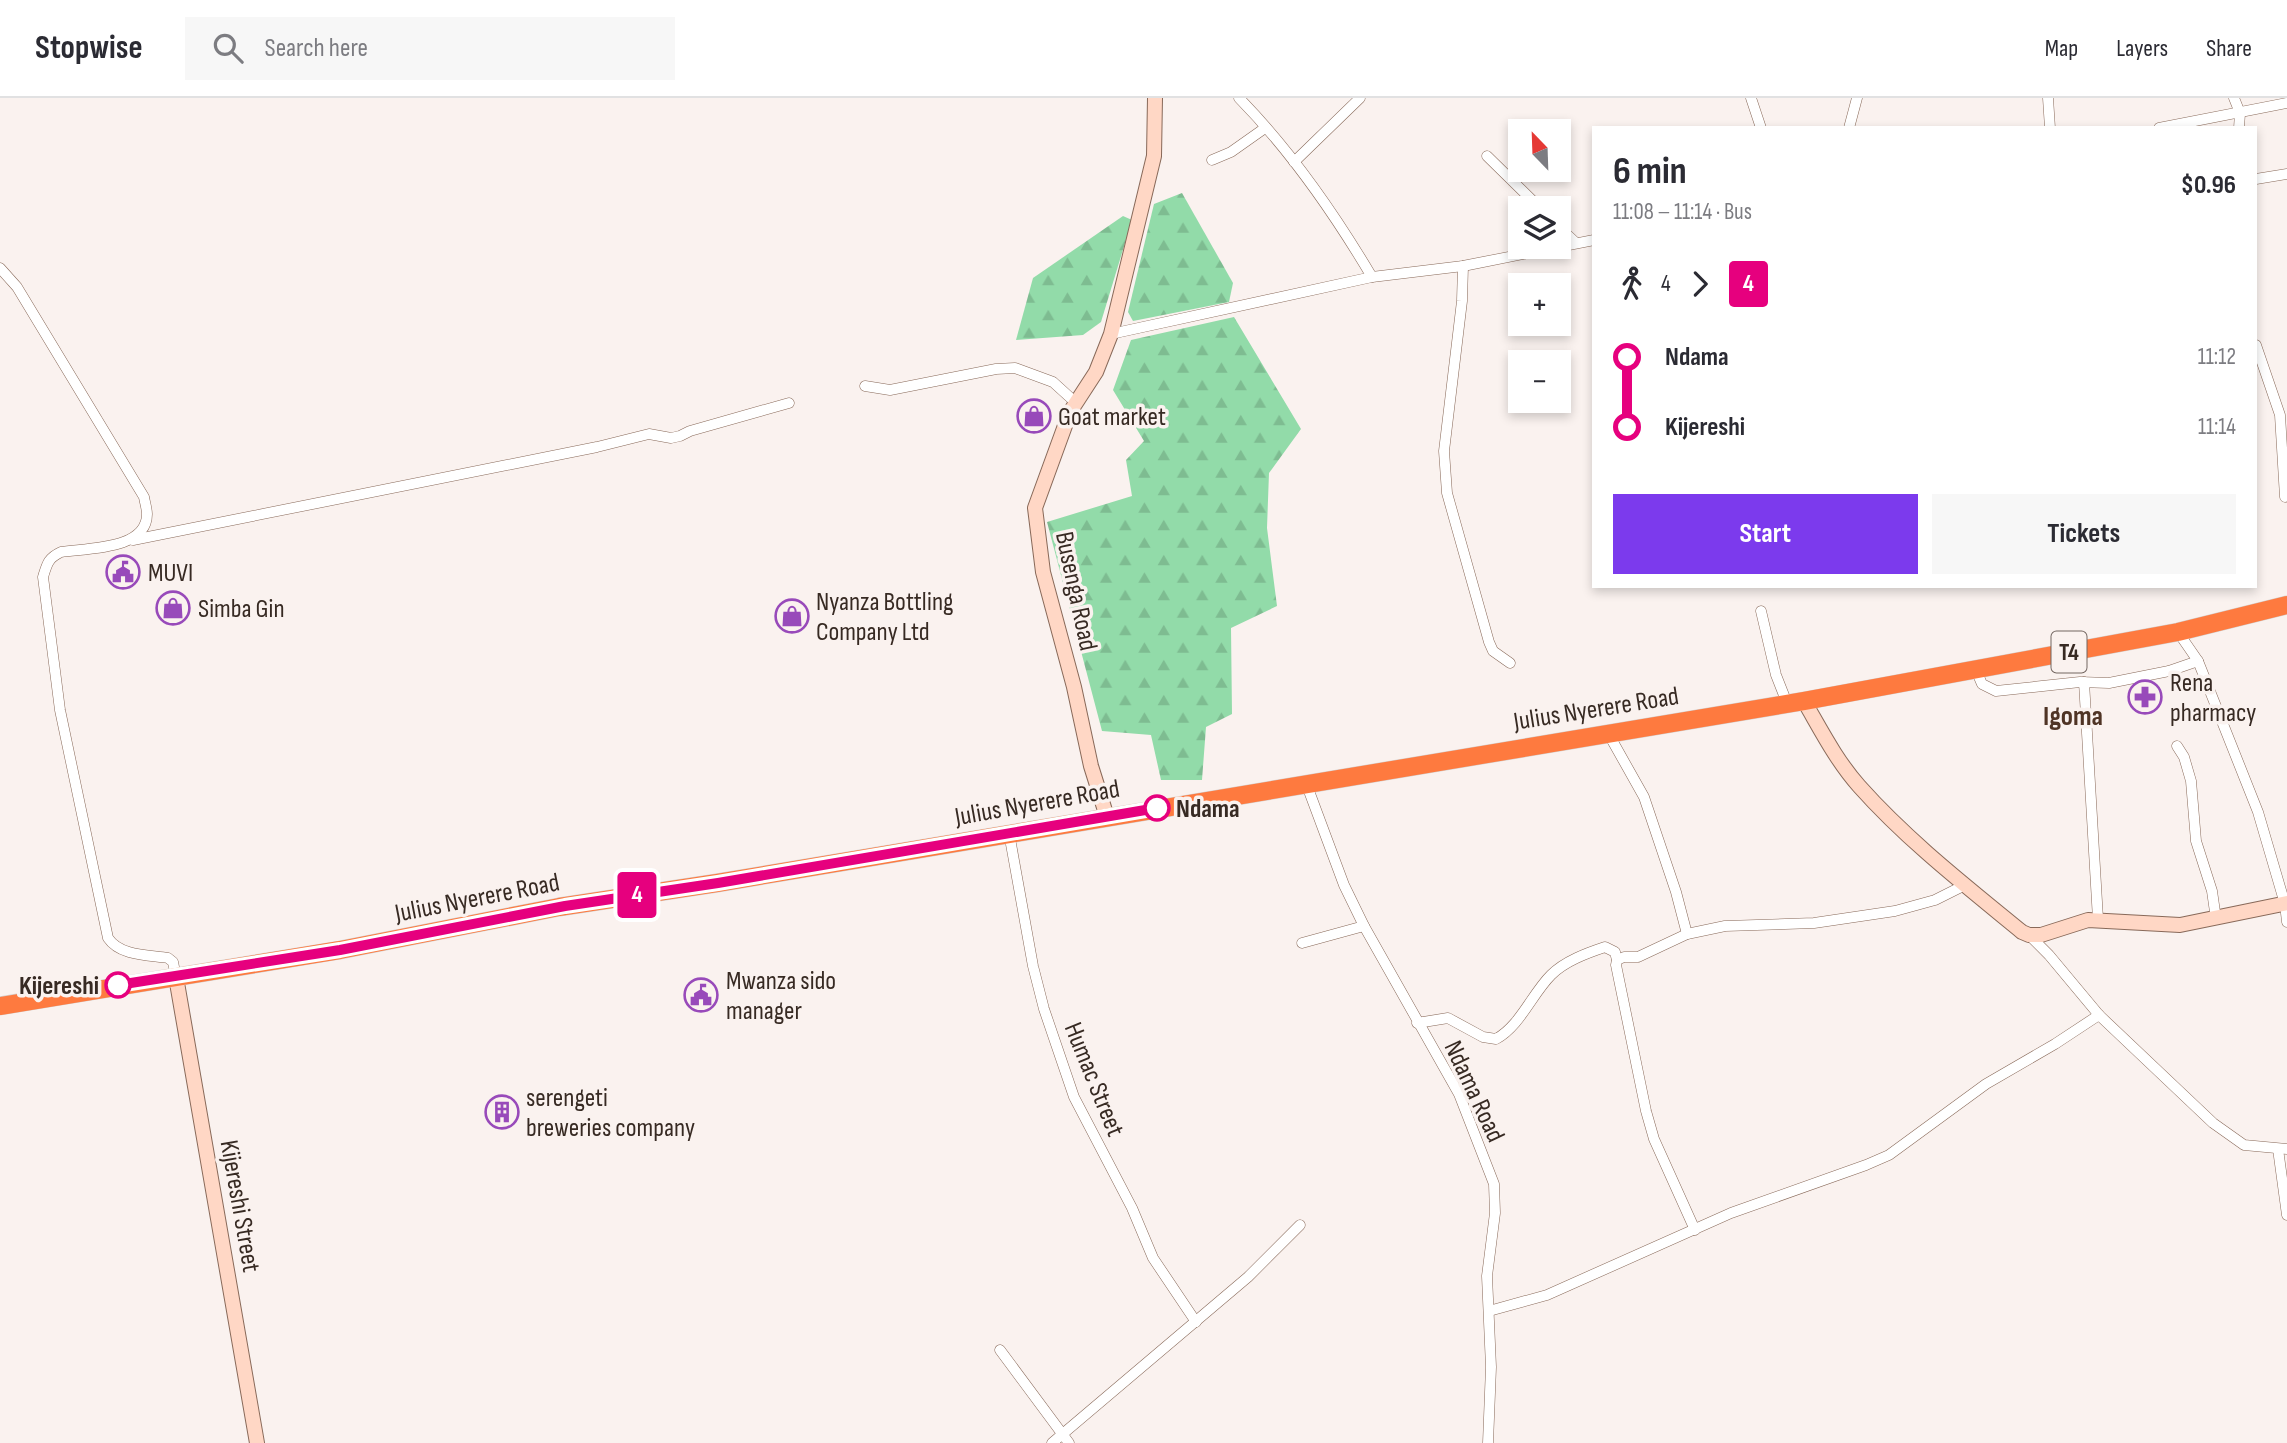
<!DOCTYPE html>
<meta charset="utf-8">
<style>
:root{--surface:#fff;--page:#f7f7f7;--text:#2b2b33;--muted:#7c7c81;--line:#e1e1e2;--accent:#7c3aed}
body{margin:0;font-family:"Sofia Sans Condensed",sans-serif;background:var(--page);color:var(--text);height:100vh;display:flex;flex-direction:column;font-size:26px;white-space:nowrap}
*{box-sizing:border-box;margin:0}
p{font-size:23px;color:var(--muted)}
.icon{flex:none;width:38px;height:38px;fill:none;stroke:currentColor;stroke-width:2;stroke-linecap:round;stroke-linejoin:round}
.map{position:relative;flex:1;overflow:hidden}
.drawer{position:absolute;left:1592px;top:28px;width:665px;height:462px;display:flex;flex-direction:column;background:var(--surface);border-radius:0px;box-shadow:0 4px 10px #0003}
.drawer>*{flex:none}
.badge{padding:0 14px;border-radius:5px;font-size:24px;line-height:46px}
.needle{width:46px;rotate:337deg}
.buttons{position:absolute;left:1508px;top:21px;display:grid;gap:14px}
.buttons a{display:grid;place-items:center;width:63px;height:63px;border-radius:0px;background:var(--surface);box-shadow:0 4px 10px #0003;font-size:35px}
.map>.badge{position:absolute;translate:-50% -50%;box-shadow:0 0 0 4px #fff}
.legs{display:flex;align-items:center;gap:10px;height:77px;padding:0 21px;font-size:23px}
.legs p{margin-inline-start:auto}
.head{display:flex;align-items:center;justify-content:space-between;height:119px;padding:0 21px}
h1{font-size:38px;font-weight:700;line-height:52px}
.button{display:flex;gap:14px;margin-top:auto;padding:14px 21px}
.button a{flex:1;height:80px;border-radius:0px;background:var(--accent);color:#fff;font-size:28px;font-weight:700;line-height:80px;text-align:center}
.button a+a{background:var(--page);color:var(--text)}
ul{padding:0 21px;list-style:none}
li{display:flex;align-items:center;gap:24px;height:70px;font-size:26px}
li i{display:grid;place-items:center;width:10px;height:100%;margin:0 9px;background:currentColor}
li i::after{content:'';width:18px;height:18px;margin:-9px;border:5px solid;border-radius:50%;background:var(--surface)}
li p{margin-inline-start:auto}
li:first-child i{background:linear-gradient(#0000 50%,currentColor 0)}
li:last-child i{background:linear-gradient(currentColor 50%,#0000 0)}
header{display:flex;align-items:center;gap:42px;box-sizing:border-box;height:98px;padding:0 35px;background:var(--surface);border-bottom:2px solid var(--line)}
header strong{font-size:33px}
nav{display:flex;gap:38px;margin-inline-start:auto;font-size:24px}
.search{width:490px;height:63px;background:var(--page);display:flex;align-items:center;gap:18px;box-sizing:border-box;padding:0 24px;border-radius:0px;color:var(--muted);font-size:26px}
.map>svg:first-child{display:block}
.forest{fill:url(#forest-firs)}
.lines{fill:none;stroke-linecap:round;stroke-linejoin:round}
.street-casing{stroke:#886959;stroke-width:11}
.secondary-casing{stroke:#886959;stroke-width:16}
.highway-casing{stroke:#d3d0cf;stroke-width:19}
.street{stroke:#fff;stroke-width:10}
.secondary{stroke:#ffd7c5;stroke-width:14}
.highway{stroke:#fe7a3f;stroke-width:18}
.line-1-casing{stroke:#fff;stroke-width:16}
.line-1{stroke:#e6007e;stroke-width:10}
.stop-1-dot{fill:#fff;stroke:#e6007e;stroke-width:3.5}
.labels{text-anchor:middle;stroke-width:7;stroke-linejoin:round;paint-order:stroke}
.shield{fill:#faf2ef;stroke:#726660;stroke-width:2}
.shield-label{font-size:24px;font-weight:bold;fill:#372a23}
.poi-label{font-size:26px;fill:#372a23;stroke:#faf2ef;text-anchor:start}
.street-label{font-size:26px;fill:#372a23;stroke:#faf2ef}
.stop-label{font-size:26px;font-weight:bold;fill:#372a23;stroke:#faf2ef;text-anchor:start}
.neighbourhood-label{font-size:28px;font-weight:bold;fill:#4f3425;stroke:#faf2ef}
</style>
<header>
<strong>Stopwise</strong>
<div class="search"><svg class="icon" aria-label="search" viewBox="0 0 24 24"><circle cx="10" cy="10" r="6"/><path d="M15 15l6 6"/></svg>Search here</div>
<nav><a>Map</a><a>Layers</a><a>Share</a></nav>
</header>
<div class="map">
<svg width="2287" height="1345" viewBox="0 0 2287 1345">
<defs>
<pattern id="forest-firs" width="22" height="20" patternUnits="userSpaceOnUse" patternTransform="scale(1.75)"><rect width="22" height="20" fill="#92dba9"/><path d="M5 1l3.5 6h-7zM16 11l3.5 6h-7z" fill="#7ebc91"/></pattern>
</defs>
<rect width="100%" height="100%" fill="#faf2ef"/>
<!-- forest -->
<g class="forest">
<path d="M1182 95 1233 185 1229 204 1133 223 1128 214 1154 106Z"/>
<path d="M1123 118 1132 122 1101 224 1083 237 1016 242 1033 180Z"/>
<path d="M1234 219 1301 331 1269 375 1267 430 1277 508 1231 530 1232 616 1206 629 1202 682H1161L1151 637 1102 633 1047 424 1132 398 1126 362 1144 343 1113 292 1131 242Z"/>
</g>
<g class="lines">
<defs>
<g id="street">
<path d="M1239 0C1291 53 1334 115 1372 179"/>
<path d="M1751 0 1761 30"/>
<path d="M2048 0 2050 30"/>
<path d="M2234 0 2240 15 2239 30"/>
<path d="M1849 30 1857 0"/>
<path d="M2159 30 2287 5"/>
<path d="M1487 58 1540 110"/>
<path d="M1212 62 1231 54 1265 30"/>
<path d="M1294 64 1360 0"/>
<path d="M2256 81 2287 76"/>
<path d="M1559 129 1576 145"/>
<path d="M1463 168 1462 203 1444 353 1447 395 1489 544 1493 553 1510 565"/>
<path d="M0 170 17 189 144 399C145 405 147 411 147 416 147 452 87 450 61 454 48 460 47 466 43 479L60 612 108 840C120 858 148 857 168 860L173 864 176 879"/>
<path d="M1111 236 1372 179 1463 168 1594 142"/>
<path d="M2256 247 2280 317 2285 399"/>
<path d="M865 288 890 292 996 271 1015 270 1053 284 1075 304"/>
<path d="M133 442 597 349 649 336 671 340 680 338 690 333 789 305"/>
<path d="M1761 513 1776 577 1787 605"/>
<path d="M2178 534 2198 563 2258 714 2285 806 2287 824"/>
<path d="M1976 572 1982 586 1996 593 2080 584 2109 585 2169 573 2198 563"/>
<path d="M2084 584 2098 821"/>
<path d="M1608 635 1644 699 1676 794 1687 836"/>
<path d="M2177 648 2184 659 2191 683 2196 743 2212 793 2216 821"/>
<path d="M1306 685 1344 787 1364 828 1459 996 1494 1086 1495 1115 1487 1178 1491 1269 1488 1345"/>
<path d="M1009 735 1033 868 1044 911 1074 999 1132 1110 1153 1160 1196 1224"/>
<path d="M2029 837 2049 857 2099 917 2213 1025 2244 1047 2287 1051"/>
<path d="M1302 845 1364 828"/>
<path d="M1417 925 1448 920 1483 939 1496 941C1520 928 1532 896 1551 877 1565 863 1587 855 1605 849L1615 854 1617 862"/>
<path d="M2278 1051 2287 1117"/>
<path d="M1695 1132 1654 1041 1646 1013 1616 867 1617 862 1624 859H1638L1687 836 1725 828 1814 825 1895 813 1935 802 1965 787"/>
<path d="M1489 1213 1547 1197 1731 1115 1866 1067 1889 1057 1986 986 2055 946 2099 917"/>
<path d="M1000 1252 1069 1345"/>
<path d="M1052 1345 1248 1179 1300 1127"/>
</g>
<g id="secondary">
<path d="M1804 603C1821 632 1836 662 1859 688 1907 742 1966 788 2022 834L2029 837H2041L2088 822 2180 827 2287 805"/>
<path d="M1107 719 1091 668 1074 589 1043 474 1035 410 1070 314 1096 274 1111 236 1154 58 1155 0"/>
<path d="M176 879 257 1345"/>
</g>
<path id="highway" d="M0 908 340 852 559 809 717 785 1804 603 2178 534 2287 507"/>
</defs>
<!-- street casing -->
<use href="#street" class="street-casing"/>
<!-- secondary casing -->
<use href="#secondary" class="secondary-casing"/>
<!-- highway casing -->
<use href="#highway" class="highway-casing"/>
<!-- street -->
<use href="#street" class="street"/>
<!-- secondary -->
<use href="#secondary" class="secondary"/>
<!-- highway -->
<use href="#highway" class="highway"/>
</g>
<g class="lines">
<defs>
<path id="line-1" d="M118 887 340 852 565 808 718 785 1157 710"/>
</defs>
<!-- line-1 casing -->
<use href="#line-1" class="line-1-casing"/>
<!-- line-1 -->
<use href="#line-1" class="line-1"/>
</g>
<!-- icons -->
<defs>
<symbol id="shop-ring" viewBox="-11 -11 22 22"><circle r="9.5" fill="#faf2ef" stroke="#984aba" stroke-width="1.5"/><path d="M-5-2.5h2.3a2.7 3.5 0 0 1 5.4 0H5L5.5 6h-11ZM-1.5-2.5h3a1.5 2.3 0 0 0-3 0Z" fill="#984aba"/></symbol>
<symbol id="civic-ring" viewBox="-11 -11 22 22"><circle r="9.5" fill="#faf2ef" stroke="#984aba" stroke-width="1.5"/><path d="M-.6-6.5H3V-4.5H.6V-3L4-1V1h2V6H-6V1h2V-1L-.6-3ZM-1.2 2.5V6h2.4V2.5Z" fill="#984aba"/></symbol>
<symbol id="pharmacy-ring" viewBox="-11 -11 22 22"><circle r="9.5" fill="#faf2ef" stroke="#984aba" stroke-width="1.5"/><path d="M-2-6h4v4h4v4h-4v4h-4v-4h-4v-4h4Z" fill="#984aba"/></symbol>
<symbol id="building-ring" viewBox="-11 -11 22 22"><circle r="9.5" fill="#faf2ef" stroke="#984aba" stroke-width="1.5"/><path d="M-4-6H4V6H1V3H-1V6H-4ZM-2.5-4.3h1.7v1.8h-1.7ZM.8-4.3h1.7v1.8H.8ZM-2.5-1h1.7V.8h-1.7ZM.8-1h1.7V.8H.8Z" fill="#984aba"/></symbol>
</defs>
<g fill-rule="evenodd">
<use href="#shop-ring" x="1015" y="299" width="38" height="38"/>
<use href="#civic-ring" x="104" y="455" width="38" height="38"/>
<use href="#shop-ring" x="154" y="491" width="38" height="38"/>
<use href="#shop-ring" x="773" y="499" width="38" height="38"/>
<use href="#pharmacy-ring" x="2126" y="580" width="38" height="38"/>
<use href="#civic-ring" x="682" y="878" width="38" height="38"/>
<use href="#building-ring" x="483" y="995" width="38" height="38"/>
</g>
<!-- markers -->
<g class="stop-1-dot">
<circle cx="1157" cy="710" r="12"/>
<circle cx="118" cy="887" r="12"/>
</g>
<g class="labels">
<!-- shield labels -->
<rect class="shield" x="2051.5" y="533.5" width="35" height="41" rx="5"/>
<g class="shield-label">
<text x="2069" y="562">T4</text>
</g>
<!-- poi labels -->
<g class="poi-label">
<text x="1058" y="327">Goat market</text>
<text x="148" y="483">MUVI</text>
<text x="816" y="512">Nyanza Bottling<tspan x="816" dy="30">Company Ltd</tspan></text>
<text x="198" y="519">Simba Gin</text>
<text x="2170" y="593">Rena<tspan x="2170" dy="30">pharmacy</tspan></text>
<text x="726" y="891">Mwanza sido<tspan x="726" dy="30">manager</tspan></text>
<text x="526" y="1008">serengeti<tspan x="526" dy="30">breweries company</tspan></text>
</g>
<!-- street labels -->
<g class="street-label">
<text transform="translate(1077 493) rotate(78)" y="9">Busenga Road</text>
<text transform="translate(1596 610) rotate(-9)" y="9">Julius Nyerere Road</text>
<text transform="translate(1037 704) rotate(-10)" y="9">Julius Nyerere Road</text>
<text transform="translate(477 799) rotate(-11)" y="9">Julius Nyerere Road</text>
<text transform="translate(1095 981) rotate(68)" y="9">Humac Street</text>
<text transform="translate(1475 993) rotate(65)" y="9">Ndama Road</text>
<text transform="translate(241 1108) rotate(80)" y="9">Kijereshi Street</text>
</g>
<!-- stop labels -->
<g class="stop-label">
<text x="1176" y="719">Ndama</text>
<text x="99" y="896" text-anchor="end">Kijereshi</text>
</g>
<!-- neighbourhood labels -->
<g class="neighbourhood-label">
<text x="2073" y="627">Igoma</text>
</g>
</g>
</svg>
<div class="buttons">
<a><svg class="needle" viewBox="-14 -14 28 28"><path d="M0-13l5 13h-10z" fill="#e53935"/><path d="M0 13l5-13h-10z" fill="#7c7c81"/></svg></a>
<a><svg class="icon" aria-label="layers" viewBox="0 0 24 24"><path d="M12 4l9 5-9 5-9-5zM3 14l9 5 9-5"/></svg></a>
<a>+</a>
<a>−</a>
</div>
<b class="badge" style="left:637px;top:797px;background:#e6007e;color:#fff">4</b>
<section class="drawer">
<div class="head"><div><h1>6 min</h1><p>11:08 – 11:14 · Bus</p></div><b>$0.96</b></div>
<div class="legs"><svg class="icon" aria-label="walk" viewBox="0 0 24 24"><circle cx="13" cy="4" r="2"/><path d="M13 8l-2 6 4 7M11 14l-3 7M7 12l3-4h3l4 4"/></svg>4<svg class="icon" aria-label="forward" viewBox="0 0 24 24"><path d="M9 5l7 7-7 7"/></svg><b class="badge" style="background:#e6007e;color:#fff">4</b></div>
<ul>
<li><i style="color:#e6007e"></i><b>Ndama</b><p>11:12</p></li>
<li><i style="color:#e6007e"></i><b>Kijereshi</b><p>11:14</p></li>
</ul>
<div class="button"><a>Start</a><a>Tickets</a></div>
</section>
</div>
